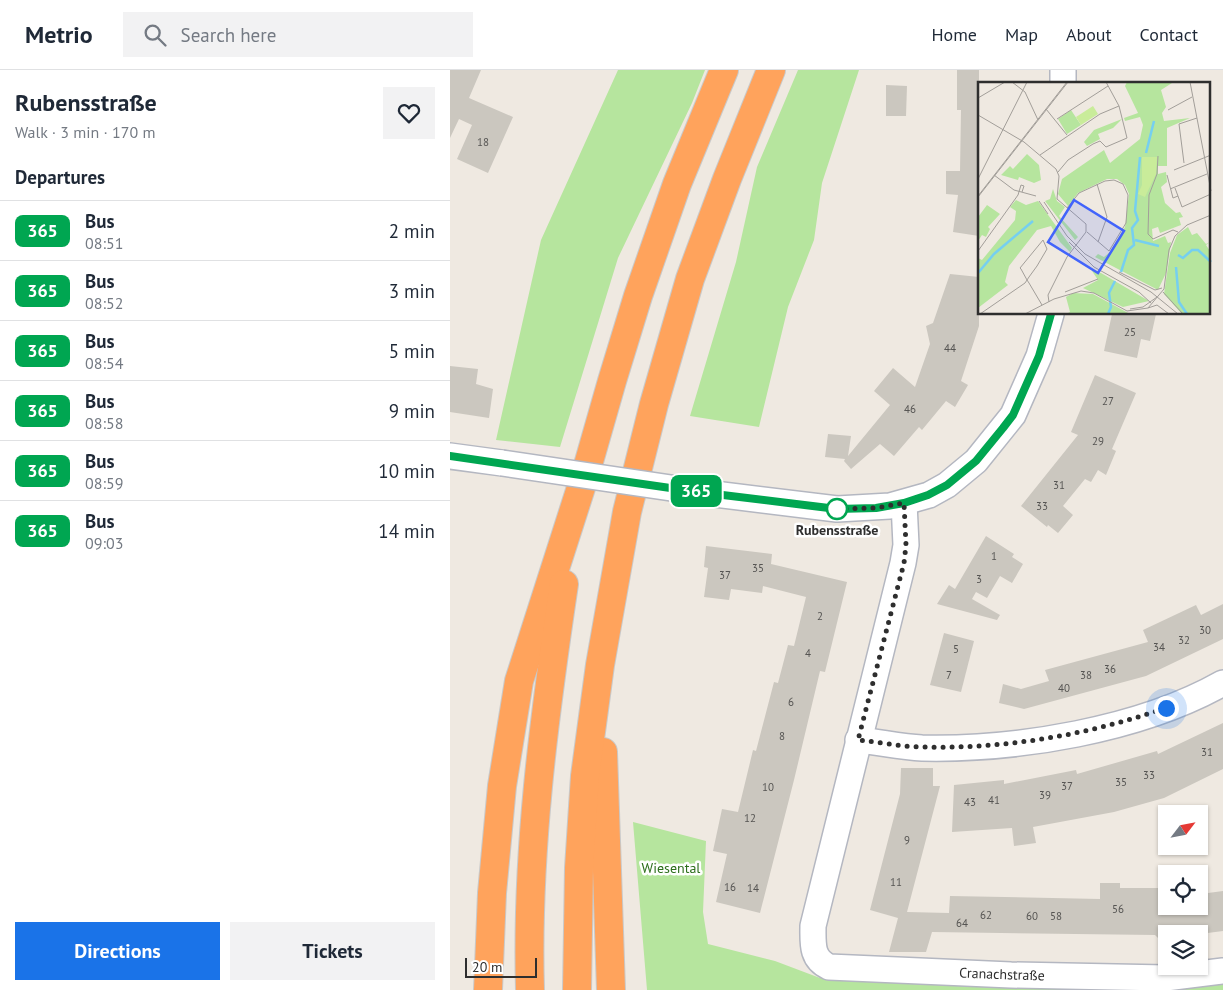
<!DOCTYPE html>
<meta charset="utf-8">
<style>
:root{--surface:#fff;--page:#f2f2f3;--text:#1f2937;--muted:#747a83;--line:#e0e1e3;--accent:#1a73e8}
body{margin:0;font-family:"PT Sans",sans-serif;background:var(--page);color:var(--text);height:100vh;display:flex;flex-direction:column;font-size:19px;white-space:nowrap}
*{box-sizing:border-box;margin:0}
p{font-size:16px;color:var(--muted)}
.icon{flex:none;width:28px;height:28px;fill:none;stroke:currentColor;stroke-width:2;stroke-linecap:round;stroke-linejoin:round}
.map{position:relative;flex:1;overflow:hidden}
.sheet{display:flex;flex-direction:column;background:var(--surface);width:450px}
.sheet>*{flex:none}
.badge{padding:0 10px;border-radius:8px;font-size:18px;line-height:32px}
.needle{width:32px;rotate:58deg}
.tools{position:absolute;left:708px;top:735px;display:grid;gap:10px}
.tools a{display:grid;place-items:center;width:50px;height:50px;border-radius:0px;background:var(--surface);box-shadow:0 1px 4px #0004;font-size:25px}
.scale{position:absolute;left:15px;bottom:12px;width:72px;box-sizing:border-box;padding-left:5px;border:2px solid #2e2e2e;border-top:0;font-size:14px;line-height:18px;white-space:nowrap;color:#2e2e2e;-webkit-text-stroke:4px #fff;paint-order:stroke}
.you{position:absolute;width:25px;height:25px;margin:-12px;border:4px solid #fff;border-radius:50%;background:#1a73e8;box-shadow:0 0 0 8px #1a73e833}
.map>.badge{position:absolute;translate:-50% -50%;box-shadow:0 0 0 2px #fff}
h2{padding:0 15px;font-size:19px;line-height:45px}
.round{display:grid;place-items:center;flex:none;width:52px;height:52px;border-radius:0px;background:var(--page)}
.head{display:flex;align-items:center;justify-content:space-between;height:85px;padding:0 15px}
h1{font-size:24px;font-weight:800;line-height:38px}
.button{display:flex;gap:10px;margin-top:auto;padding:10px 15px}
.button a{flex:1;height:58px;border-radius:0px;background:var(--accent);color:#fff;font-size:20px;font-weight:800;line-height:58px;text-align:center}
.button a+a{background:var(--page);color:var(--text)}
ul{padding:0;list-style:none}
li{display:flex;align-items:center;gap:15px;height:60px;padding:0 15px;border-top:1px solid var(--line)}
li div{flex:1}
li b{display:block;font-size:19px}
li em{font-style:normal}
li .badge{min-width:55px;font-weight:700;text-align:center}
header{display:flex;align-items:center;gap:30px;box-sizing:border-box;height:70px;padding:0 25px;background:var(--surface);border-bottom:1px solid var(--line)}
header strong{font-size:24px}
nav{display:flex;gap:28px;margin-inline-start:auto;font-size:18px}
.search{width:350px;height:45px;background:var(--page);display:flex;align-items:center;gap:12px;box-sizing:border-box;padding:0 18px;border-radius:0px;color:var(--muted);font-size:19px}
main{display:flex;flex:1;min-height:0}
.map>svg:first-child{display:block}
.green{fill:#b6e59e}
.building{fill:#cbc7bf}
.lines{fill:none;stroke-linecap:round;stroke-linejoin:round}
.minor-casing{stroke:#b4b7c1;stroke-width:28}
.highway-casing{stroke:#c9c9c9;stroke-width:30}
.minor{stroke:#fff;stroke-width:25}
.highway{stroke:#ffa35c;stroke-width:28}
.minor-bridge-casing{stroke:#b4b7c1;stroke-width:28;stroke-linecap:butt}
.minor-bridge{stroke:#fff;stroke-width:25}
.line-casing{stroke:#fff;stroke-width:11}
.line{stroke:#00a651;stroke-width:8}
.walk{stroke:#2e2e2e;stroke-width:5;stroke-dasharray:0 9}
.stop-dot{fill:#fff;stroke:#00a651;stroke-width:2.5}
.labels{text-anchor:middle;stroke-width:5;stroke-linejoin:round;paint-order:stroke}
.number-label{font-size:11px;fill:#555452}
.stop-label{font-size:14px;font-weight:bold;fill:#2e2e2e;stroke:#fff}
.park-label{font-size:14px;fill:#2c6e1b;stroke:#fff}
.street-label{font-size:14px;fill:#2e2e2e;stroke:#fff}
.inset-river{fill:none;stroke:#75cff0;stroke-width:2.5}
.inset-road{fill:none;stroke:#a29e99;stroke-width:1}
.view{fill:#4264fb;fill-opacity:0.15;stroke:#4264fb;stroke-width:2.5}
.inset-edge{fill:none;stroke:#2e2e2e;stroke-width:2.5}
</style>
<header>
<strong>Metrio</strong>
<div class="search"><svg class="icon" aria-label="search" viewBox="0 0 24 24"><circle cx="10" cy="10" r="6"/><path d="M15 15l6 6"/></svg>Search here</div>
<nav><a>Home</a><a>Map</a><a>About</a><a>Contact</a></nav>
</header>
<main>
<section class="sheet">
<div class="head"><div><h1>Rubensstraße</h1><p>Walk · 3 min · 170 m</p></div><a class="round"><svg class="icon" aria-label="heart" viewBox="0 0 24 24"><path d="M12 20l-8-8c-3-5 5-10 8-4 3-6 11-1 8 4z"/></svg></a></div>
<h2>Departures</h2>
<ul>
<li><span class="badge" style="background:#00a651;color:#fff">365</span><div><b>Bus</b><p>08:51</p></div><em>2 min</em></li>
<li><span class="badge" style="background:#00a651;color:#fff">365</span><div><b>Bus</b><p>08:52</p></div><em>3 min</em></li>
<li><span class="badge" style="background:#00a651;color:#fff">365</span><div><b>Bus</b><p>08:54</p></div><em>5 min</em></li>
<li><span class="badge" style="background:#00a651;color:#fff">365</span><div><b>Bus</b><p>08:58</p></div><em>9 min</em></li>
<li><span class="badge" style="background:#00a651;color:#fff">365</span><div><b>Bus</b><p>08:59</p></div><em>10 min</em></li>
<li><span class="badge" style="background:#00a651;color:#fff">365</span><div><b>Bus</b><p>09:03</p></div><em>14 min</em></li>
</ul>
<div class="button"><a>Directions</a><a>Tickets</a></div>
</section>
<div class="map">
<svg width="773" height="920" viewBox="0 0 773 920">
<rect width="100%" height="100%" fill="#efe9e1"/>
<!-- green -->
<g class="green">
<path d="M168 0H255L242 33 168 188 110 377 46 370 91 170Z"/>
<path d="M348 0H409L372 113 364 170 338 237 309 357 240 346 286 192 307 97Z"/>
<path d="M183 752 256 771 253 842 258 874 325 891 370 908 500 913H773V920H197Z"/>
</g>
<!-- building -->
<g class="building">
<path d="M0 0H31L19 28 63 47 38 103 7 89 22 55 9 49 0 68Z"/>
<path d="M507 0H529V166L503 162 508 125 496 124V101H510L511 40H507Z"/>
<path d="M436 15 457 16 456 46H436Z"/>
<path d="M500 204 529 207V256L511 311 518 315 505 337 496 331 472 360 469 357 444 386 430 374 401 399 394 391 395 389 375 387 378 364 401 366 398 386 440 335 424 321 443 298 465 317 480 274 476 256 483 253Z"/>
<path d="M662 244H706L700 271 691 269 687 288 654 281Z"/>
<path d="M0 296 28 299 26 314 43 319 39 348 0 342Z"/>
<path d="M645 305 686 323 662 379 666 381 656 405 648 400 641 412 635 409 613 436 623 445 608 463 598 455 597 457 571 436 628 365 621 362Z"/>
<path d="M536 466 564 484 562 487 573 494 562 513 550 506 537 528 526 522 522 529 550 545 547 550 487 534 499 515 505 519Z"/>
<path d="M256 476 322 484 321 494 397 512 375 602 370 601 344 710 310 843 266 832 277 784 263 781 272 739 288 742 303 680 306 681 324 612 328 613 338 575 344 576 356 527 313 516 312 523 281 519 279 530 254 527 258 498 254 497Z"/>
<path d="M773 534V569L696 606 574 639 549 633 553 614 571 619 599 611 595 600 698 572 693 560 746 535 751 545Z"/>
<path d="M494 563 524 571 511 622 480 615Z"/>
<path d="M773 653V699L714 728 664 742 583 757 586 773 564 776 562 758 502 762 504 715 554 710V714L626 700 627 704 707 681 708 684Z"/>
<path d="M451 698H483V716H490L457 842 499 843 500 826 650 829V813H670V818H716V836H749V819H757L758 823 773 821V861L750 864H716V868L713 873 705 865 482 862 476 882H439L448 848 420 840 450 724Z"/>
</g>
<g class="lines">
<defs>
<g id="minor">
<path d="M613 14V0"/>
<path d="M0 386 52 393"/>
<path d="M248 422 387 439 440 436 479 425 497 415 526 391 563 345 589 286 601 244"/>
<path d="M454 433 456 475 453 493 363 856C363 873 361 889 379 897L561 905 716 908 773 901"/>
<path d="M408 670C429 672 451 677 472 678 567 680 690 660 773 613"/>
</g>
<g id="highway">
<path d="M153 682 161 920"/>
<path d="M38 920 42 823 52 716 69 611 136 402 162 311 188 226 227 114 274 0"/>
<path d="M80 920C76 784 94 648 114 514"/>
<path d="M127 920 129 798 135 706 150 595 177 442 204 334 240 209 277 109 321 0"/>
</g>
</defs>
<!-- minor casing -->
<use href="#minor" class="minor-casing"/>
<!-- highway casing -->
<use href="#highway" class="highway-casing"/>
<!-- minor -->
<use href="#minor" class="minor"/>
<!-- highway -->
<use href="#highway" class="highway"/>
<defs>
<path id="minor-bridge" d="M52 393 248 422"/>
</defs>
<!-- minor-bridge casing -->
<use href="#minor-bridge" class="minor-bridge-casing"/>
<!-- minor-bridge -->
<use href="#minor-bridge" class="minor-bridge"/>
</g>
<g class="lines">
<defs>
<path id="line" d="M0 386 248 422 387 439 426 438 454 433 478 425 497 415 526 391 553 358 563 345 589 286 601 244"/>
</defs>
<!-- line casing -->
<use href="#line" class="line-casing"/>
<!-- line -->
<use href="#line" class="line"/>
<!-- walk -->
<path class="walk" d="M387 439 426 438 454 433 456 475 454 493 408 670C429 672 451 677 473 677 555 679 638 665 716 638"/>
</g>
<!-- markers -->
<circle class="stop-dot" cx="387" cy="439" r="10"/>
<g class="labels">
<!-- number labels -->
<g class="number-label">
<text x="33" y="76">18</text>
<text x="680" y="266">25</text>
<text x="500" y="282">44</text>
<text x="658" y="335">27</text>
<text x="460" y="343">46</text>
<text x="648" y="375">29</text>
<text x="609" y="419">31</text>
<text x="592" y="440">33</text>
<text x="544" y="490">1</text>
<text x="308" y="502">35</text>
<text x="275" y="509">37</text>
<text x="529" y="513">3</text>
<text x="370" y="550">2</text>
<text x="755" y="564">30</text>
<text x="734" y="574">32</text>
<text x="709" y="581">34</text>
<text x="506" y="583">5</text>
<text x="358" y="587">4</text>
<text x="660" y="603">36</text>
<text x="499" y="609">7</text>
<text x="636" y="609">38</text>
<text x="614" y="622">40</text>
<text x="341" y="636">6</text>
<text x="332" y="670">8</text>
<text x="757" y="686">31</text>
<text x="699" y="709">33</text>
<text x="671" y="716">35</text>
<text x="617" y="720">37</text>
<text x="318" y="721">10</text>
<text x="595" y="729">39</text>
<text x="544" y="734">41</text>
<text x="520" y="736">43</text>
<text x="300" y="752">12</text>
<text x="457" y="774">9</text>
<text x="446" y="816">11</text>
<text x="280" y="821">16</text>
<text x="303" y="822">14</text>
<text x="668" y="843">56</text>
<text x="536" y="849">62</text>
<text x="582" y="850">60</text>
<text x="606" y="850">58</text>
<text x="512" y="857">64</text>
</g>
<!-- stop labels -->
<g class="stop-label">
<text x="387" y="465">Rubensstraße</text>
</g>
<!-- park labels -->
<g class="park-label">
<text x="221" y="803">Wiesental</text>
</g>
<!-- street labels -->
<g class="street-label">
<text transform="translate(552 904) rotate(2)" y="5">Cranachstraße</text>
</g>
</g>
<!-- overview -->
<g transform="translate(528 12)">
<rect width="232" height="232" fill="#efe9e1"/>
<path d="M149 0 194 1 183 8 188 25 184 31 186 39 212 36 189 46V84H180V92L188 90 189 100 183 105 187 121 198 131 202 130 205 135 201 136 203 143 182 151 180 145 174 147 175 159 187 154 190 161 193 160 188 191 180 208 117 175 120 172 126 175 132 170 147 145 151 112 147 103 139 97H129L100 111 90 124 80 112 84 97 126 68 132 81 162 57 165 43 162 35 147 39 146 36 160 31 147 4ZM93 28 103 43 89 52 80 37ZM144 37 135 46 120 52 122 57 109 64 106 60 116 48ZM49 72 61 83 63 98 56 101 41 95 40 98 23 93 32 84 35 87ZM75 107 79 119 87 125 81 134 100 155 97 158 67 119 72 117ZM38 118 48 123 60 119 94 166 92 170 82 160 73 144 59 148 31 184 27 200 30 203 0 226V176L4 178 37 138 38 129 32 125ZM9 123 22 132 10 145 12 147 8 155 4 153 0 159V135ZM210 145 214 153 219 151 228 162 232 160 228 163 232 169V232H204L186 212 192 171 199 153ZM114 189 123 191 171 219 145 225 105 206 120 198ZM95 211 115 212 152 232H88L92 230 88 215Z" fill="#b6e59e"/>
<path d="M115 24 120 32 103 43 98 35ZM164 75H179L178 92 167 115 160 112 164 103Z" fill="#c9ec9a"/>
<path class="inset-river" d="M168 71 176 39M157 158 181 164M200 173 205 176 214 168H220L233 180M198 185 201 220 209 232M143 190 150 168 156 163 154 146 160 138 157 129 162 75M0 191 16 172 55 139M130 232 133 225 131 211 137 199"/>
<path class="inset-road" d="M34 0 47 10 60 38M212 0 233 109M0 16 27 0M68 27 89 53M190 28 214 15M0 33 46 60 78 87 81 94 79 117 108 142V150L89 175 70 213 71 220M79 37 130 4M62 73 122 32 141 24 128 0M180 74 179 92 171 113 170 152 175 157 195 148 200 150M206 81 201 42 219 36M196 88 233 73M80 90 90 78 115 62 122 59 128 65 149 56 141 24M16 93 36 108 58 114M189 93 195 116 200 114M0 97 49 0M119 102 129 135 120 160M197 106 204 125 233 112M192 107 229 92M0 114 89 0M0 115 90 0M61 119 70 132M66 120 89 154 107 172 173 210 200 232M89 126 101 111 127 99 136 98 145 102 150 113 148 141 131 169 109 150M91 160 116 185 161 210 173 221M0 169 40 113 43 103 46 104 44 110M141 190 177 208 184 206M87 210 120 197M185 210 205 232M170 226 179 223 191 232M152 227 165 225 179 215M2 232 47 201 51 195 59 184 69 167 65 158 42 186 43 187 49 198 51 201 64 223M47 232 76 217 103 209 116 211 149 229 170 226 186 207 191 168 197 154 209 143 233 133"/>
<path class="view" d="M96 118 146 149 120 191 70 160Z"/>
<rect width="232" height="232" class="inset-edge"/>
</g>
</svg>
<div class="tools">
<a><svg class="needle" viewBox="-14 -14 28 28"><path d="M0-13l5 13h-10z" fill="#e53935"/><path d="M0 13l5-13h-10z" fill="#747a83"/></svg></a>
<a><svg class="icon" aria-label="locate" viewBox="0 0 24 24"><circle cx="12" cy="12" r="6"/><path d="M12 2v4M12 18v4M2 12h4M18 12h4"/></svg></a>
<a><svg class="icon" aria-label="layers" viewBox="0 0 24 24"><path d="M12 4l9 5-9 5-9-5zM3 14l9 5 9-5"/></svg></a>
</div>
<div class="scale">20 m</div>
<div class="you" style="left:716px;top:638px"></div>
<b class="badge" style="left:246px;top:421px;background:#00a651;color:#fff">365</b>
</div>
</main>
